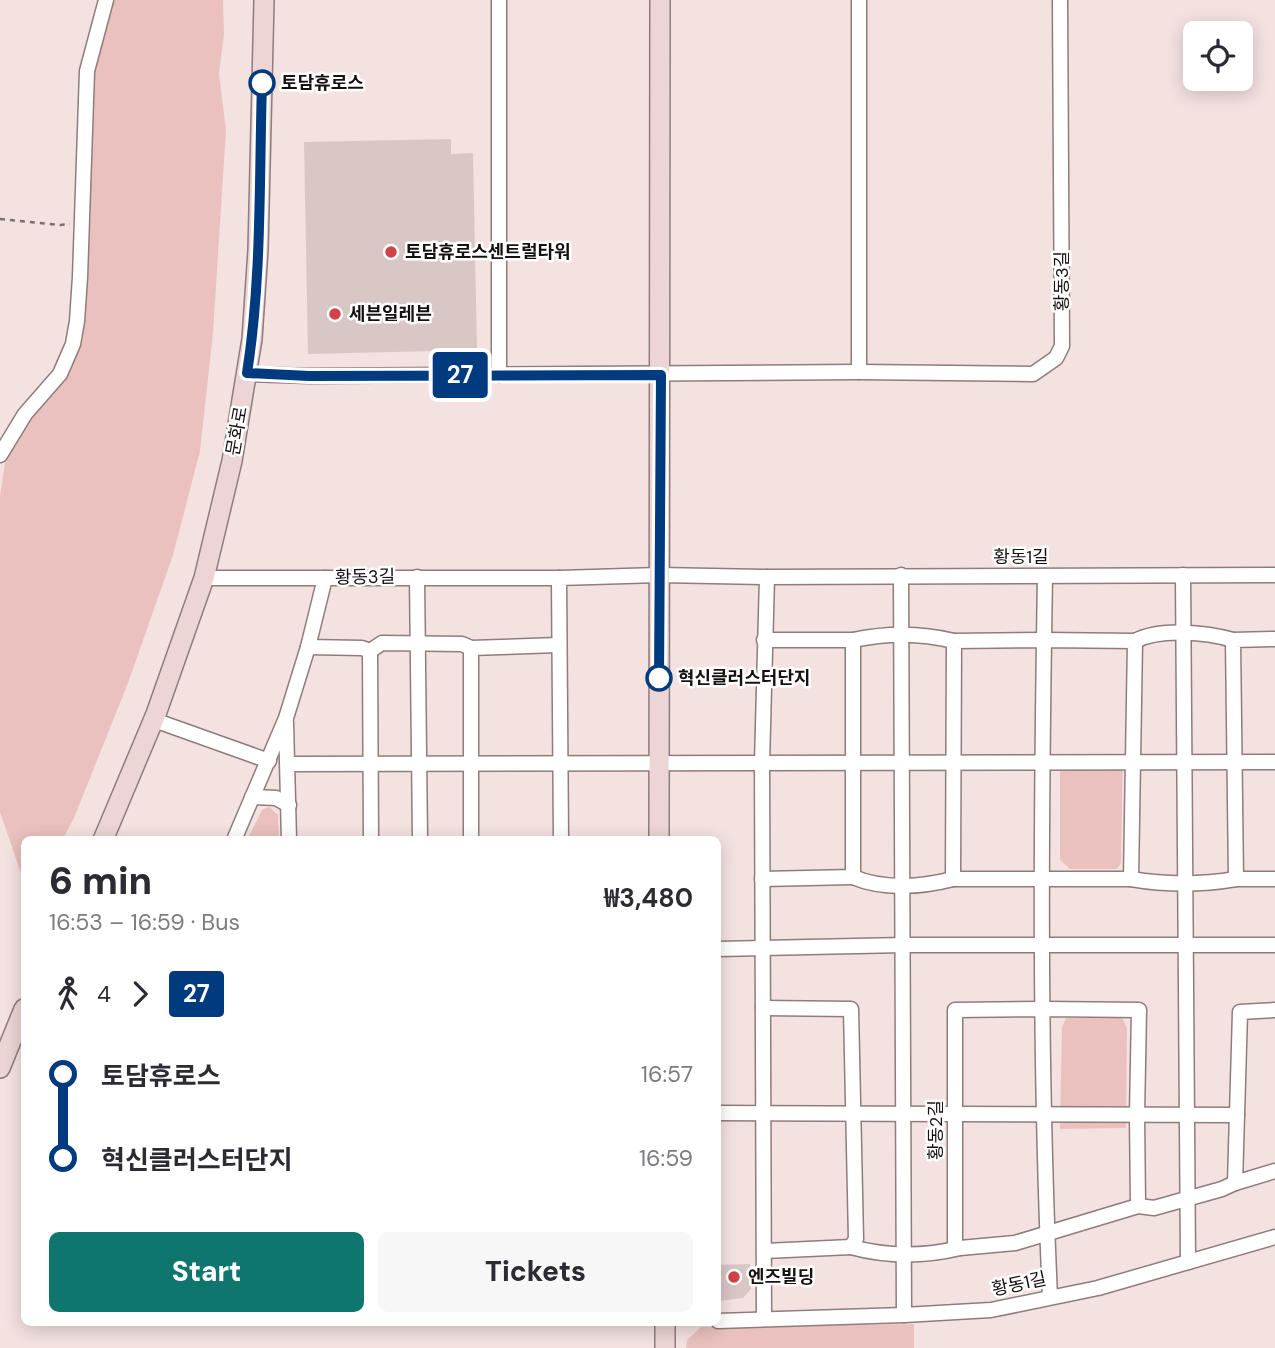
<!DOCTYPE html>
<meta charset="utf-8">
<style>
:root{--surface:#fff;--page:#f7f7f7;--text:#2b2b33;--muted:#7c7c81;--accent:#0f766e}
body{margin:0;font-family:"DM Sans","Noto Sans KR",sans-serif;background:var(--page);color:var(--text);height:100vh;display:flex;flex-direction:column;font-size:26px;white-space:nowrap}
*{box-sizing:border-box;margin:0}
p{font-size:23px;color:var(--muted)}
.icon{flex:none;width:38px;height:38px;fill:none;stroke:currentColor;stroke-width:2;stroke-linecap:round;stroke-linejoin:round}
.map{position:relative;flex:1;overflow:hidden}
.drawer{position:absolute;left:21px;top:836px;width:700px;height:490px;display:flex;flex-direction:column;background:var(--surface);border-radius:10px;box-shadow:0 4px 18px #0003}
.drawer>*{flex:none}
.badge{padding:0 14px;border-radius:5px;font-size:24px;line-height:46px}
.controls{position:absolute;left:1183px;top:21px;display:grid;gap:14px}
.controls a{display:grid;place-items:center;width:70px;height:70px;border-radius:10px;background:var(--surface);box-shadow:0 4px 18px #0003;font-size:35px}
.map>.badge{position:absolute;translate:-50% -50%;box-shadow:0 0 0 4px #fff}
.legs{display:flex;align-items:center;gap:10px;height:77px;padding:0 28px;font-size:23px}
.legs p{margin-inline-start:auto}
.summary{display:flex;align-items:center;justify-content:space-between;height:119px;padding:0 28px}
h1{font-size:38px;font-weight:800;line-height:52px}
.button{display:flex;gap:14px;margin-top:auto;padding:14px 28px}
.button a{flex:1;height:80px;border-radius:10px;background:var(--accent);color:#fff;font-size:28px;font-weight:800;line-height:80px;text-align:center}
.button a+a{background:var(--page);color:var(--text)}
ul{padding:0 28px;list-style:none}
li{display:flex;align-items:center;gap:24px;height:84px;font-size:26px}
li i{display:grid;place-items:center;width:10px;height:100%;margin:0 9px;background:currentColor}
li i::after{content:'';width:18px;height:18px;margin:-9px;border:5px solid;border-radius:50%;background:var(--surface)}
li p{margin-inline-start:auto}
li:first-child i{background:linear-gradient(#0000 50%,currentColor 0)}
li:last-child i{background:linear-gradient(currentColor 50%,#0000 0)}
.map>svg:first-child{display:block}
.green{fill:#eac1be}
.building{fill:#d9c7c6}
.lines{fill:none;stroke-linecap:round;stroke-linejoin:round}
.street-casing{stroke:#8d7d7c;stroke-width:17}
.secondary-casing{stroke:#8d7d7c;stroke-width:22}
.path{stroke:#7b7070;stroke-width:2.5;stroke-dasharray:5 5;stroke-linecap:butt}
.street{stroke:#fff;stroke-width:14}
.secondary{stroke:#ecd5d4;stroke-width:19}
.line-1-casing{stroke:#fff;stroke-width:16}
.line-1{stroke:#003b80;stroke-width:10}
.stop-1-dot{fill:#fff;stroke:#003b80;stroke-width:3.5}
.poi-dot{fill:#d24347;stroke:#fff;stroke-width:2.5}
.labels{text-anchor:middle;stroke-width:5;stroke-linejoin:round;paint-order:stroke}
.stop-label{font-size:18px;font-weight:bold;fill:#161010;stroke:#fff;text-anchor:start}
.poi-label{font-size:18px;font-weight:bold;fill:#161010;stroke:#fff;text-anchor:start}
.street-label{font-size:18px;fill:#161010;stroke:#fff}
</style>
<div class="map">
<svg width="1275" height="1348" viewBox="0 0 1275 1348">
<rect width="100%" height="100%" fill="#f4e2e1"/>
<!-- green -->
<g class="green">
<path d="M113 0H223L224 34 219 74 226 130 213 333 200 451 173 555 128 683 74 818 62 840H24V882L0 812V496L6 457 28 421 70 373 82 340 87 253 91 74Z"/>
<path d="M1060 754H1123L1121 863 1117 869H1070L1060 860Z"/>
<path d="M269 807 278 815 279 840H247L262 810Z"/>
<path d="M1066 1018H1122L1127 1028 1126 1128 1060 1129 1062 1027Z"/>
<path d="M914 1324V1348H686L687 1340 701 1327Z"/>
</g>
<!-- building -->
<g class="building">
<path d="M451 139V154L473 153 477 350 308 354 304 142Z"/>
<path d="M750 1264 751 1289 743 1298 718 1301V1265Z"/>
</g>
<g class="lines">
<defs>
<g id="street">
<path d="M499 0V375"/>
<path d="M859 0V372"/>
<path d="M247 374 309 376 859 372 1033 374 1056 358 1062 346 1060 0"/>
<path d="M0 455 25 414 60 374 73 344 77 321 80 277 87 71 106 0"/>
<path d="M901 575 904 1315"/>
<path d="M1183 575 1188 1262"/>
<path d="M1045 576C1041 816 1039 1057 1050 1297"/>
<path d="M417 577 420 840"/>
<path d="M204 578H325"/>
<path d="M1275 639 1233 640 1236 879H1275"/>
<path d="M853 640C886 633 922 633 954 641"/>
<path d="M1044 640 1135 641 1131 879H953L954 641Z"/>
<path d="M1135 641C1160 628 1206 632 1233 640"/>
<path d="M471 648V840"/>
<path d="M370 651 382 643 462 644 471 648 558 645"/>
<path d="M154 720 269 761"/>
<path d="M286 722 289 840"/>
<path d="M288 764 1275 762"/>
<path d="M252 797 276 798 289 805"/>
<path d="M234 840 286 718 308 647"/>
<path d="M371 840 370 651 362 648 308 647 325 578H559"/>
<path d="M561 840 559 578 659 575 767 577 1275 575"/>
<path d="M853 877C883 890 922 887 953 879"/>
<path d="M762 879 853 877V640H764"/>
<path d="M1131 879C1166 885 1201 885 1236 879"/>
<path d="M718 949 904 945H1275"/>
<path d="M763 1008 851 1009 856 1239 851 1247 765 1251"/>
<path d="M1044 1009 1139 1010 1137 1115 1138 1206 1015 1243 960 1248 955 1245V1010Z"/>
<path d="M1275 1010 1240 1012 1235 1183 1275 1171"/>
<path d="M718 1113 1237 1115"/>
<path d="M1138 1206 1154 1208 1222 1189 1235 1183"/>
<path d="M851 1247C888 1257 923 1257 960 1248"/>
<path d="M764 1319 762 763 767 577"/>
<path d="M718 1321 904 1315 991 1310 1098 1288 1275 1237"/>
</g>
<g id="secondary">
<path d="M103 840 156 714 204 578 232 461 252 339 258 250 264 0"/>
<path d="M659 840 660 0"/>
<path d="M0 1068 24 1009"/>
<path d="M665 1348V1323"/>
</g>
</defs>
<!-- street casing -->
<use href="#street" class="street-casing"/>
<!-- secondary casing -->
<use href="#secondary" class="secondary-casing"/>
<!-- path -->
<path class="path" d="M0 219 60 225 70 224"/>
<!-- street -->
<use href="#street" class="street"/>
<!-- secondary -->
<use href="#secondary" class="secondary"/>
</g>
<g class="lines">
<defs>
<path id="line-1" d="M262 83C259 180 262 278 247 373L309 376 661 375 659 678"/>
</defs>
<!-- line-1 casing -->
<use href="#line-1" class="line-1-casing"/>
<!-- line-1 -->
<use href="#line-1" class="line-1"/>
</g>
<!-- markers -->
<g class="stop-1-dot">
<circle cx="262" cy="83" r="12"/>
<circle cx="659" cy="678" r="12"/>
</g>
<g class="poi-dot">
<circle cx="391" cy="252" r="7"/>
<circle cx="335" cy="314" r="7"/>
<circle cx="734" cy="1277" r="7"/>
</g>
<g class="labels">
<!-- stop labels -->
<g class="stop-label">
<text x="281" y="89">토담휴로스</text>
<text x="678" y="684">혁신클러스터단지</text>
</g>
<!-- poi labels -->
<g class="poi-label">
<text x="405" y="258">토담휴로스센트럴타워</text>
<text x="349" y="320">세븐일레븐</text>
<text x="748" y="1283">엔즈빌딩</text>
</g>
<!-- street labels -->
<g class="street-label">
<text transform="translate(1062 281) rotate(-90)" y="6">황동3길</text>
<text transform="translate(237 431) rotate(-80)" y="6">문화로</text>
<text x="1021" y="563">황동1길</text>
<text transform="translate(365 577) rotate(-1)" y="6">황동3길</text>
<text transform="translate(936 1130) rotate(-90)" y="6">황동2길</text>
<text transform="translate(1019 1284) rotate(-12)" y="6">황동1길</text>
</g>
</g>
</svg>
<div class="controls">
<a><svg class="icon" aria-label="locate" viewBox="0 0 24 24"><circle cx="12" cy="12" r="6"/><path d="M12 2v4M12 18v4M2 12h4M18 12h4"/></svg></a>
</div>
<b class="badge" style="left:460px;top:375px;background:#003b80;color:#fff">27</b>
<section class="drawer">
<div class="summary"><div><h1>6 min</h1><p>16:53 – 16:59 · Bus</p></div><b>₩3,480</b></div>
<div class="legs"><svg class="icon" aria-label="walk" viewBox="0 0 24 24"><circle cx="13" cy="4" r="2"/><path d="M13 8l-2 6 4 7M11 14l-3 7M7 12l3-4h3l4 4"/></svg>4<svg class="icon" aria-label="forward" viewBox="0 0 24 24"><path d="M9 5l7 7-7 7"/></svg><b class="badge" style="background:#003b80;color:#fff">27</b></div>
<ul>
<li><i style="color:#003b80"></i><b>토담휴로스</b><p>16:57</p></li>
<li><i style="color:#003b80"></i><b>혁신클러스터단지</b><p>16:59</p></li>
</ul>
<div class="button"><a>Start</a><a>Tickets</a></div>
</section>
</div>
